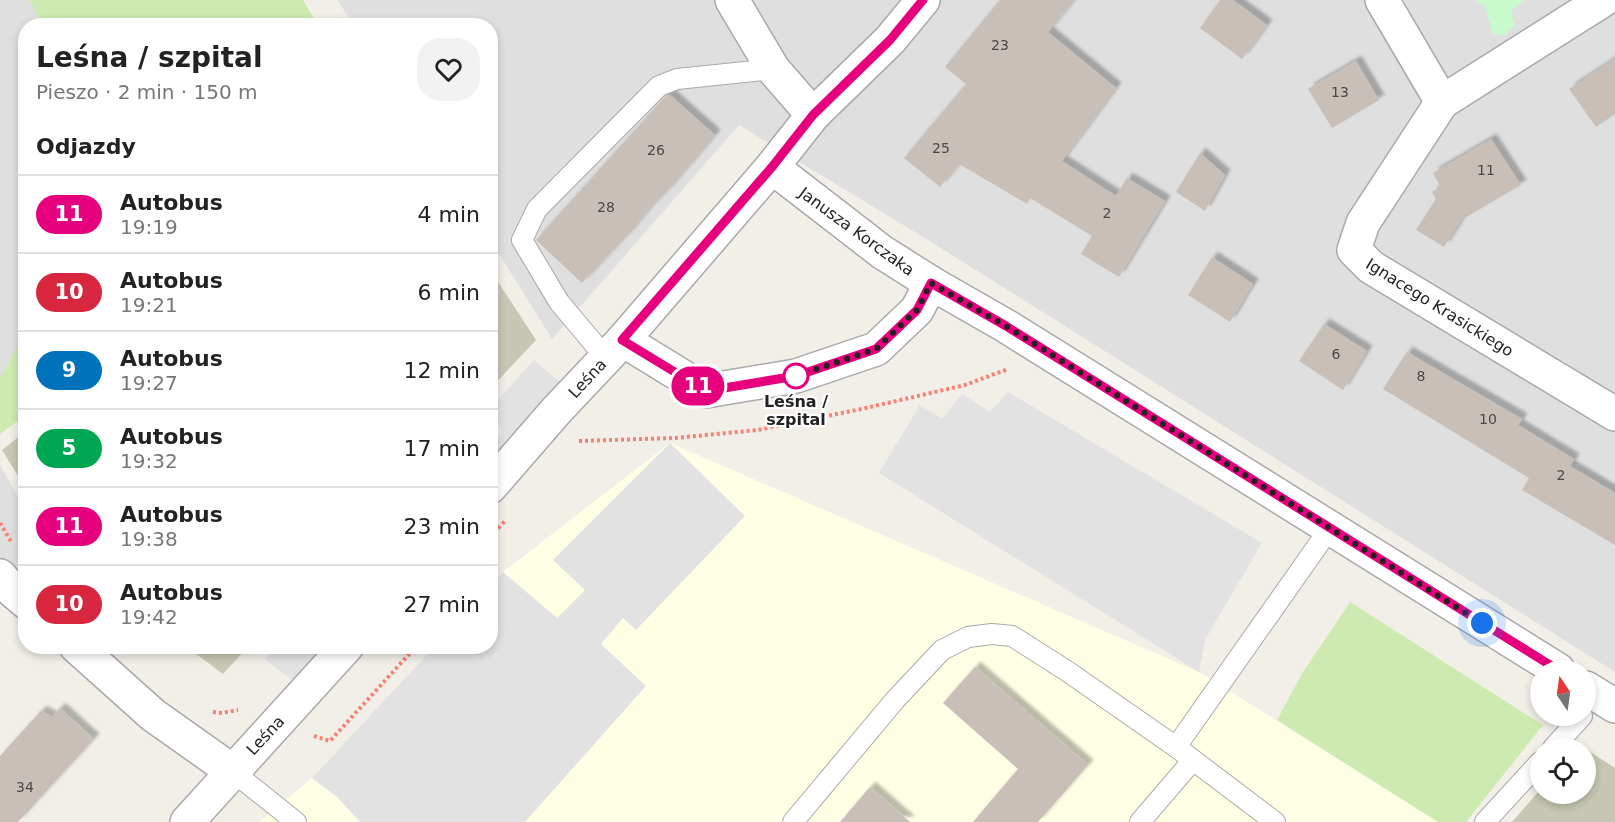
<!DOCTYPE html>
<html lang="pl">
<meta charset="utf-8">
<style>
:root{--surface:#fff;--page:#f2f2f2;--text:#222;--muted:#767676;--line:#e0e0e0}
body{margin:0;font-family:"DejaVu Sans",sans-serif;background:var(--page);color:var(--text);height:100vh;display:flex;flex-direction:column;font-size:22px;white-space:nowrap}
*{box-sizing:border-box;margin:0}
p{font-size:20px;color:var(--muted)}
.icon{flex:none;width:33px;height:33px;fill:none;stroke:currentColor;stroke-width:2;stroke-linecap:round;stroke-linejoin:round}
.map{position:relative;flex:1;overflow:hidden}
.details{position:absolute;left:18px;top:18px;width:480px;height:636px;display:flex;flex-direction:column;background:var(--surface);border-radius:24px;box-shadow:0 3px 9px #0003}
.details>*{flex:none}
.badge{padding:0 12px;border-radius:20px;font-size:21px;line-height:39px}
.needle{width:39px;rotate:347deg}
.tools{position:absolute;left:1530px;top:660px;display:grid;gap:12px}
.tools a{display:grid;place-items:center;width:66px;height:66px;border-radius:50%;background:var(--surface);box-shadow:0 3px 9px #0003;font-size:30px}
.you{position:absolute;width:30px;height:30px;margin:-15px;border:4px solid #fff;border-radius:50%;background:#1a73e8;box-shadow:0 0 0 9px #1a73e833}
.map>.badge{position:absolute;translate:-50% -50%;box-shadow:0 0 0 3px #fff}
h2{padding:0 18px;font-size:22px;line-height:54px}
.round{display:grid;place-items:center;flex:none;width:63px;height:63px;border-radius:24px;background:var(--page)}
.head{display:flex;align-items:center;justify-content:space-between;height:102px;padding:0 18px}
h1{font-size:28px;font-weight:700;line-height:45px}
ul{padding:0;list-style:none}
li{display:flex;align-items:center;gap:18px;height:78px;padding:0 18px;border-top:2px solid var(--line)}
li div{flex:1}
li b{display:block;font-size:22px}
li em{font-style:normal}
li .badge{min-width:66px;font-weight:700;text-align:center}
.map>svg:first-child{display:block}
.residential{fill:#e0dfdf}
.education{fill:#ffffe5}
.construction{fill:#c7c7b4}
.grass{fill:#cdebb0}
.park{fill:#c8facc}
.parking{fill:#e2e2e2}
.building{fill:#c7bfb8;filter:url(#shadow)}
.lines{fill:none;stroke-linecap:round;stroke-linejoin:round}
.lane-casing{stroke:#a9a9a9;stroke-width:22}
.street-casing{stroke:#a9a9a9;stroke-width:36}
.path{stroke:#fa8072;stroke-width:4;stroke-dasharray:3 3;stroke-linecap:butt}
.lane{stroke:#fff;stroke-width:20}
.street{stroke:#fff;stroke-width:33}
.line-casing{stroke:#fff;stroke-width:14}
.line{stroke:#e6007e;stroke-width:9}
.walk{stroke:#222;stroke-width:6;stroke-dasharray:0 10.8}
.stop-dot{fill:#fff;stroke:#e6007e;stroke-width:3}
.labels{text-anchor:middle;stroke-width:4.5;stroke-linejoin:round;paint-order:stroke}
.number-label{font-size:14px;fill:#4b4948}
.street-label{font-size:16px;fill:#222;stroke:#fff}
.stop-label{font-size:16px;font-weight:bold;fill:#222;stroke:#fff}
</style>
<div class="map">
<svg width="1615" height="822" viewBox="0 0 1615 822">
<defs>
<filter id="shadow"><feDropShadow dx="5.5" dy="-5.5" stdDeviation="1.5" flood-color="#0004"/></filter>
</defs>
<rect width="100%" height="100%" fill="#f2efe9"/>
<!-- residential -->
<g class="residential">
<path d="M0 0H29L44 25 26 26 25 332 0 378Z"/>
<path d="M337 0H1615V672L928 240 739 125 552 339 491 241 490 26 354 25Z"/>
<path d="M0 465 26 511 25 562 0 579Z"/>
</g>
<!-- education -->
<path class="education" d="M670 443 1199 672 1438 822H259L312 778 434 647 490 646 491 586 503 572Z"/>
<!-- construction -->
<g class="construction">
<path d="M491 271 536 340 491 388H490Z"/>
<path d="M25 432V487L2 450Z"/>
<path d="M187 647H248L223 674Z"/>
<path d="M1586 749 1615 768V822H1512L1540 790V794H1586Z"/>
</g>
<!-- grass -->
<g class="grass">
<path d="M29 0H303L318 25H44Z"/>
<path d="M25 332V416L0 434V378Z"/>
<path d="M1350 602 1543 725 1466 822H1438L1277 720 1303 672Z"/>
</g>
<!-- park -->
<path class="park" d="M1475 0H1524L1511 11 1515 26 1503 36 1492 33 1485 6Z"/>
<!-- parking -->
<g class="parking">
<path d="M534 360 573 393 491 487V444L502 433 492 406Z"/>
<path d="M1008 392 1262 543 1206 638 1199 672 879 473 920 405 942 419 962 394 990 412Z"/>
<path d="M670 443 745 516 636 630 623 618 601 644 646 686 525 822H360L337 797 312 778 434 647 490 646 491 586 503 572 557 618 585 590 553 560Z"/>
<path d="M277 647H347L307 690 288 677 265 659Z"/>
</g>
<!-- building -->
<g class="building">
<path d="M1000 0H1074L1048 32 1116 88 1062 161 1116 196 1127 178 1165 201 1119 277 1081 254 1092 236 1030 198 1027 204 959 164 940 187 904 158 966 84 945 67Z"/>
<path d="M1220 0H1233L1267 25 1242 59 1200 28Z"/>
<path d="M1615 59V114L1596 127 1569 89Z"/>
<path d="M1356 61 1379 100 1332 128 1308 89Z"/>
<path d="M670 95 715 135 669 189 651 207 633 228V229L582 283 536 240 665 97Z"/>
<path d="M1491 139 1521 185 1461 220 1444 247 1416 230 1436 199 1432 192 1440 186 1433 173Z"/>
<path d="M1200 153 1225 175 1205 211 1176 192Z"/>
<path d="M1212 257 1253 284 1230 322 1188 295Z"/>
<path d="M1324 324 1367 351 1343 390 1299 361Z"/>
<path d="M1407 352 1522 419 1518 425 1574 459 1570 466 1615 493V545L1522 490 1529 478 1383 389Z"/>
<path d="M975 667 1088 765 1038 822H973L1018 769 943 703Z"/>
<path d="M60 708 94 739 18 822H0V756L41 711 52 717Z"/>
<path d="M870 787 910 822H840Z"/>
</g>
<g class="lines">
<defs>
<g id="lane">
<path d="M606 358 559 302 522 240 537 209 659 86 677 79 773 69"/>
<path d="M1176 747 1330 528"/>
<path d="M1553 748 1582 716"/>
<path d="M232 771 296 822"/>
<path d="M793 822 895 700 942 650 968 637 992 634 1012 636 1067 671 1176 747 1275 822"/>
<path d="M1140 822 1193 760"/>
<path d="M1485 822 1540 762"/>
</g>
<g id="street">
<path d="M732 0 773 69 813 115"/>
<path d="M1382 0 1442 102 1603 0"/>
<path d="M1442 102 1363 223 1354 250 1371 267 1615 414"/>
<path d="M772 167 882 252 931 283 1006 326 1558 670"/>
<path d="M623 340 706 391 796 376 876 349 917 310 931 283"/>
<path d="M490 487 556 411 623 340 772 167 813 115 890 40 923 0"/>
<path d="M0 576 12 590 26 602"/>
<path d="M76 646 153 715 232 771"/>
<path d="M1586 688 1615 706"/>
<path d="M187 822 347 646"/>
</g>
</defs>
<!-- lane casing -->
<use href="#lane" class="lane-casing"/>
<!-- street casing -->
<use href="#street" class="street-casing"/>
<!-- path -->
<g class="path">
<path d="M579 441 675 438 758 430 866 408 965 385 1008 369"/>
<path d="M0 523 12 543"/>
<path d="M490 537 506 520"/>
<path d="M213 712 222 713 238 710"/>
<path d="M314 736 330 741 412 651 414 646"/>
</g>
<!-- lane -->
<use href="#lane" class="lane"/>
<!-- street -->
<use href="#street" class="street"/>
</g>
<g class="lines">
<defs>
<path id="line" d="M923 0 890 40 813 115 772 167 622 340 706 391 796 376 876 349 917 310 931 283 1006 326 1558 670"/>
</defs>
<!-- line casing -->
<use href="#line" class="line-casing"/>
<!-- line -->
<use href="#line" class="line"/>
<!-- walk -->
<path class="walk" d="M796 376 876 349 917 310 931 283 1006 326 1482 623"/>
</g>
<!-- markers -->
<circle class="stop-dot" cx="796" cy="376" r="12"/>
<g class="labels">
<!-- number labels -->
<g class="number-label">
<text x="1000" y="50">23</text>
<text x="1340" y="97">13</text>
<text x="941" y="153">25</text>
<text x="656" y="155">26</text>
<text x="1486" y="175">11</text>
<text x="606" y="212">28</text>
<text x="1107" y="218">2</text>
<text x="1336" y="359">6</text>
<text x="1421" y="381">8</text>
<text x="1488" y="424">10</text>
<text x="1561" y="480">2</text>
<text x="25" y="792">34</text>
</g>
<!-- street labels -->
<g class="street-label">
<text transform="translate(857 231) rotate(36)" y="6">Janusza Korczaka</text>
<text transform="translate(1440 307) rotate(32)" y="6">Ignacego Krasickiego</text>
<text transform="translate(587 378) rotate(-47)" y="6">Leśna</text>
<text transform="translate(265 735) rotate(-47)" y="6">Leśna</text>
</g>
<!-- stop labels -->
<g class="stop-label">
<text x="796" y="407">Leśna /<tspan x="796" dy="18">szpital</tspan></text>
</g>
</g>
</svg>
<div class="tools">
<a><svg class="needle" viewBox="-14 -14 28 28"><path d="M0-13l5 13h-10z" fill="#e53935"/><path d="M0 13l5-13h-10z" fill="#767676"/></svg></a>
<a><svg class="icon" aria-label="locate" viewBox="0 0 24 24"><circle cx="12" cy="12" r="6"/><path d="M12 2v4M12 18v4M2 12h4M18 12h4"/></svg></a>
</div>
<div class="you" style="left:1482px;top:623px"></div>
<b class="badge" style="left:698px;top:386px;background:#e6007e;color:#fff">11</b>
<section class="details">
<div class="head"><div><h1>Leśna / szpital</h1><p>Pieszo · 2 min · 150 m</p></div><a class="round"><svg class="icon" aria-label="heart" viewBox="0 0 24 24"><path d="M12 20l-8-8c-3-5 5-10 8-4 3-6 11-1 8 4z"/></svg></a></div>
<h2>Odjazdy</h2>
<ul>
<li><span class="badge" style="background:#e6007e;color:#fff">11</span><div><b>Autobus</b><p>19:19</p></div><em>4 min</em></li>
<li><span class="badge" style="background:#d7263d;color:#fff">10</span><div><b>Autobus</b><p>19:21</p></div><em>6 min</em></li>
<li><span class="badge" style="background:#0072bc;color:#fff">9</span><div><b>Autobus</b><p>19:27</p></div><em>12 min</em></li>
<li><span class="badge" style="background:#00a651;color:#fff">5</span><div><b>Autobus</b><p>19:32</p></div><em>17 min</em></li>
<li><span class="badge" style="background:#e6007e;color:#fff">11</span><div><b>Autobus</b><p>19:38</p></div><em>23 min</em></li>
<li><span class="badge" style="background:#d7263d;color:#fff">10</span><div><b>Autobus</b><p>19:42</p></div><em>27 min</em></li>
</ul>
</section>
</div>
